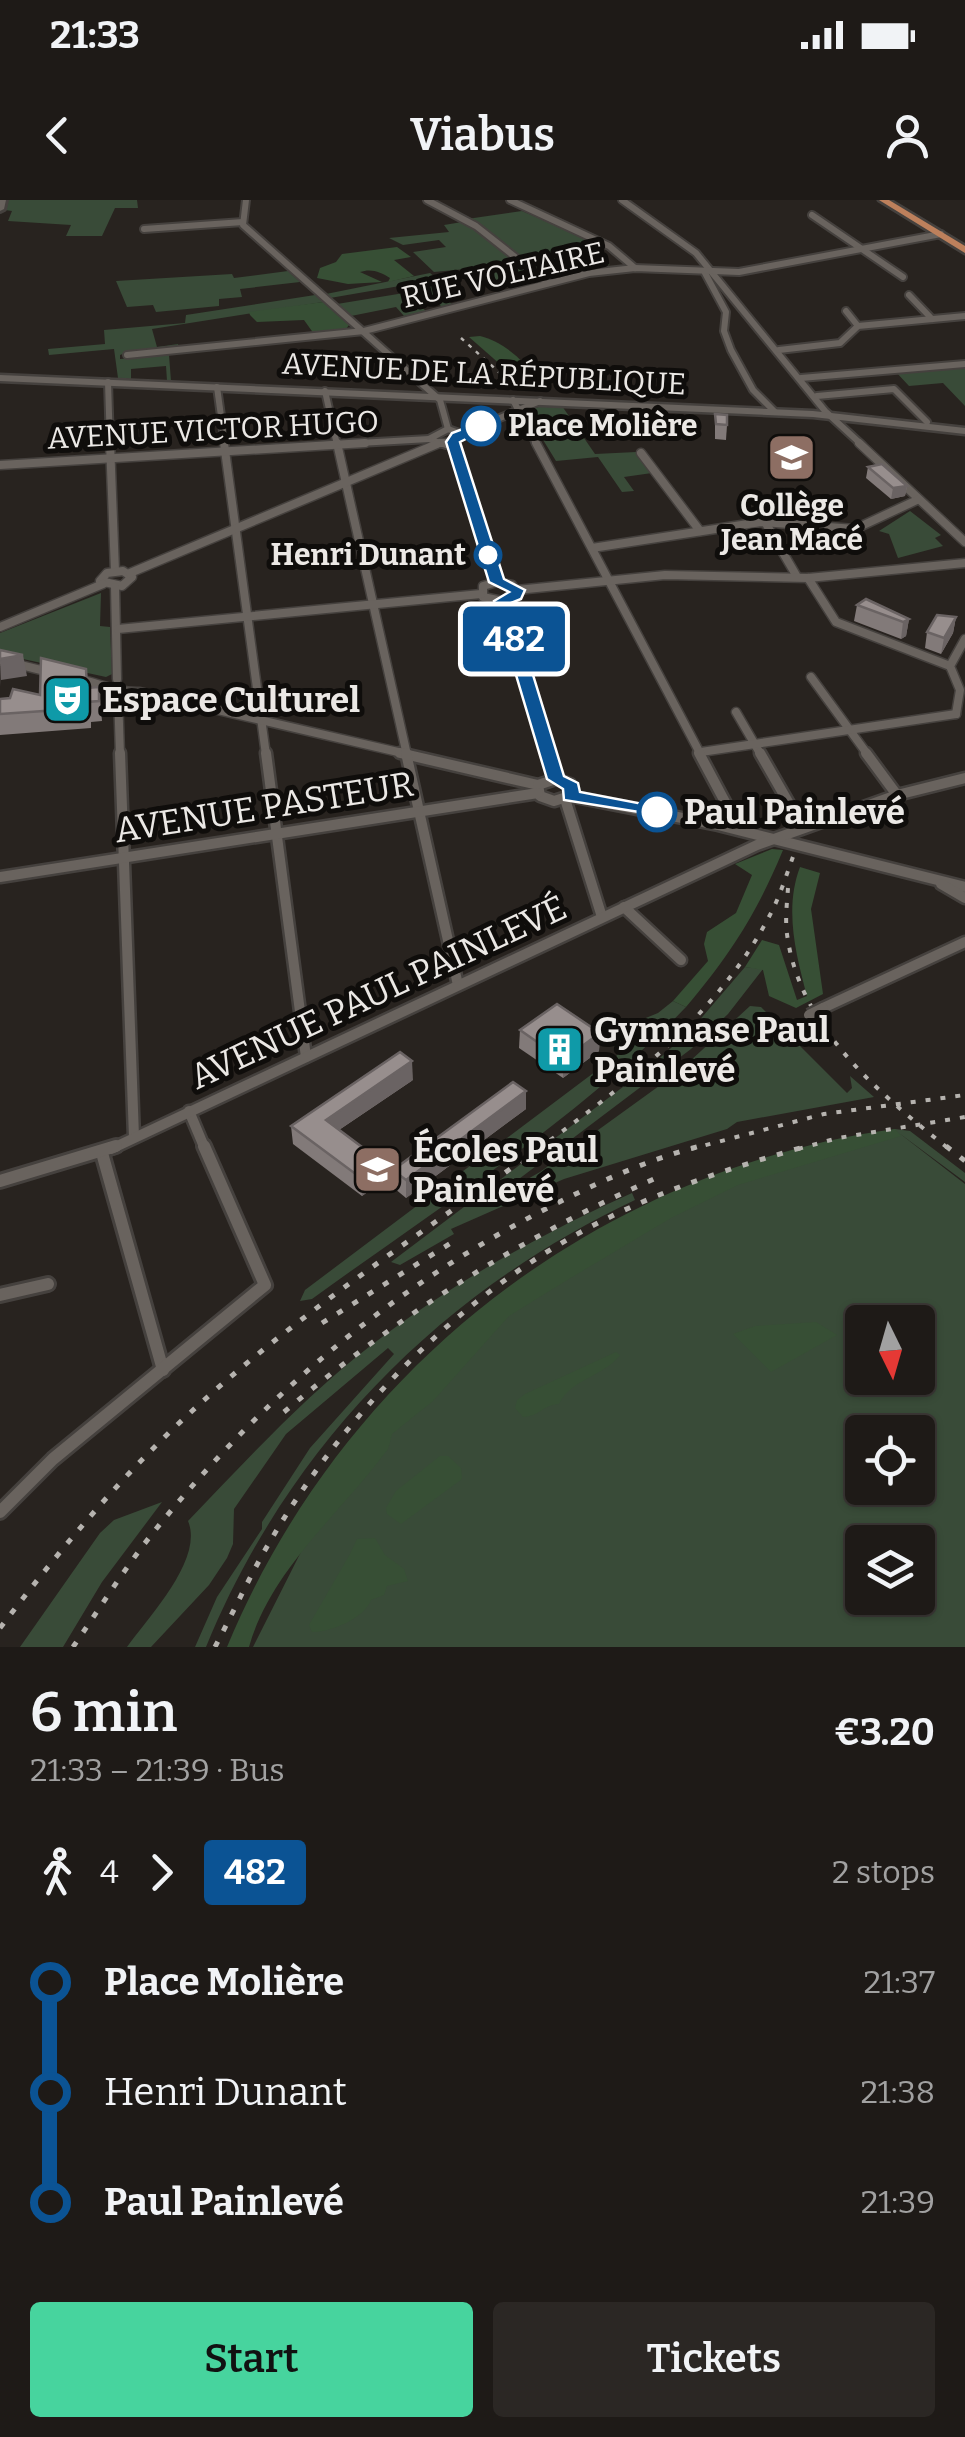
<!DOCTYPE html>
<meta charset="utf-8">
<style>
:root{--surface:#1e1a17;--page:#2b2724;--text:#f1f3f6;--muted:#a1a1a1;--line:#3c3836;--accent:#47d49e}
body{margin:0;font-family:Bitter,serif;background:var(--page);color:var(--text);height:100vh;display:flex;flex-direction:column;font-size:38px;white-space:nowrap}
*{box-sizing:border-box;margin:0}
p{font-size:32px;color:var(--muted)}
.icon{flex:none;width:55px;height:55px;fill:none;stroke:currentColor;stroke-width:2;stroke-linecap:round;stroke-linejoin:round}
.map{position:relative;height:1447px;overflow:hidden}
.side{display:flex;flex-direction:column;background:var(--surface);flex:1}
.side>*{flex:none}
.badge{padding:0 20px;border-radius:8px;font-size:35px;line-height:65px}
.needle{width:65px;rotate:175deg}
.controls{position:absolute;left:845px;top:1105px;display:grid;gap:20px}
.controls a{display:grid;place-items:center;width:90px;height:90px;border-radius:10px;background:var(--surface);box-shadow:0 2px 8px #0004,0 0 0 2px var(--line);font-size:50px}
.map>.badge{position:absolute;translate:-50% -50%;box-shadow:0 0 0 5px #fff}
.legs{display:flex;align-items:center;gap:15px;height:110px;padding:0 30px;font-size:32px}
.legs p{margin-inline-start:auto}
.headline{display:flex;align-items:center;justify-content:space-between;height:170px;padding:0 30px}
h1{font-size:55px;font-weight:600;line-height:75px}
.primary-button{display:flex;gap:20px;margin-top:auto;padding:20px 30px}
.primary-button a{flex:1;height:115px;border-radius:10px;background:var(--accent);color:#111;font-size:40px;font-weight:600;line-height:115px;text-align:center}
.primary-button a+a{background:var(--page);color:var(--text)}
ul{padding:0 30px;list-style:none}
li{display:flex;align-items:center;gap:35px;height:110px;font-size:38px}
li i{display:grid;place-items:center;width:15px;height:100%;margin:0 12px;background:currentColor}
li i::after{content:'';width:25px;height:25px;margin:-12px;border:8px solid;border-radius:50%;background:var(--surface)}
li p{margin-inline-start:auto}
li:first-child i{background:linear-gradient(#0000 50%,currentColor 0)}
li:last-child i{background:linear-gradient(currentColor 50%,#0000 0)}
.status{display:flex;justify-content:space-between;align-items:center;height:70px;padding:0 50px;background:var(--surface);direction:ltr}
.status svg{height:28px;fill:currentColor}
header{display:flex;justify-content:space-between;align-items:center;height:130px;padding:0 30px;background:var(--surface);font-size:45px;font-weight:600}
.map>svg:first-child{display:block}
.green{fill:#394b38;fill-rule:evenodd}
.forest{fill:#374f35}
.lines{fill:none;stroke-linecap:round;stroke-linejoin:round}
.minor-far3-casing{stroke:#45413e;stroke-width:10}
.minor-far2-casing{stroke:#45413e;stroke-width:11}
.minor-far1-casing{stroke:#45413e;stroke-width:15}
.minor-casing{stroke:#45413e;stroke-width:18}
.tertiary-casing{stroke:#45413e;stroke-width:6}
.secondary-casing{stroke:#45413e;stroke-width:5}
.primary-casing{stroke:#45413e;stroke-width:5}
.minor-far3{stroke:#69635e;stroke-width:6}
.minor-far2{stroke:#69635e;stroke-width:8}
.minor-far1{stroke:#69635e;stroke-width:10}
.minor{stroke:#69635e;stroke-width:12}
.tertiary{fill:#69635e;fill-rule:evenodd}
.secondary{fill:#69635e;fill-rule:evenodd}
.primary{fill:#bd805c;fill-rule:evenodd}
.rail-far2{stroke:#b6b3af;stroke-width:2.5;stroke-dasharray:4 6;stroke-linecap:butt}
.rail-far1{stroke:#b6b3af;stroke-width:4;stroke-dasharray:5 10;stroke-linecap:butt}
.rail{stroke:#b6b3af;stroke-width:5;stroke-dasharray:6 12;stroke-linecap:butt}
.minor-bridge-casing{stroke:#45413e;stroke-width:15;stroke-linecap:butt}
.minor-bridge{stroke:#69635e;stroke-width:10}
.wall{fill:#827a79}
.shaded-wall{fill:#6a6363}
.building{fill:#978e8d;stroke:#6a6363;stroke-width:2.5}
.line-1{fill:#0b5394;stroke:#fff;stroke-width:2.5}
.stop-1-dot{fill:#fff;stroke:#0b5394;stroke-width:5}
.labels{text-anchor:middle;stroke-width:10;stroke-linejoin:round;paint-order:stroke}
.far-street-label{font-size:30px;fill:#ebe8e5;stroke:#0f0d0b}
.far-stop-label{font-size:30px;font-weight:bold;fill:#ebe8e5;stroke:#0f0d0b;text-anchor:start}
.far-poi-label{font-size:30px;font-weight:bold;fill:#ebe8e5;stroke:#0f0d0b}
.poi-label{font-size:35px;font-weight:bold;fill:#ebe8e5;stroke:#0f0d0b;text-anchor:start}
.street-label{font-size:35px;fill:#ebe8e5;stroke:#0f0d0b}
.stop-label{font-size:35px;font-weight:bold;fill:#ebe8e5;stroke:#0f0d0b;text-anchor:start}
</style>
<div class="status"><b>21:33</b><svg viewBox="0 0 49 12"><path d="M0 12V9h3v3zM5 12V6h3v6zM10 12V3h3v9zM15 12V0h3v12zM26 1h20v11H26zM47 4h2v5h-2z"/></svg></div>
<header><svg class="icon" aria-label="back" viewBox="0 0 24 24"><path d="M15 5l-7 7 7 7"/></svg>Viabus<svg class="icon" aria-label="person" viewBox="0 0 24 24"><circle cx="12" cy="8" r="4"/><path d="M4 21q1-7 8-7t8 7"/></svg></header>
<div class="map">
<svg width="965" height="1447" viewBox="0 0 965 1447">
<rect width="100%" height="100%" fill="#28231f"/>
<!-- green -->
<g class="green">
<path d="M8 0H137L138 8H115L102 36H66L71 25 8 21 12 11 5 10Z"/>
<path d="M522 11 604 46 589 50 610 65 545 77 497 37 467 19Z"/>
<path d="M462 22 494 42 537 80 495 87 490 81 479 82 474 75 499 72 497 66 434 72 413 52 446 47 439 40 403 45 389 38 449 32 444 25Z"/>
<path d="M288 71 300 82 240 89 242 97 219 99V106L156 112 153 105 127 107 116 81 232 74 234 78Z"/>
<path d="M430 73 452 91 440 93 453 105 443 108 417 83 330 98 326 94Z"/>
<path d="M404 93 426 111 404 116 396 107 351 116 337 104Z"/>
<path d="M315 95 323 102 152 129 157 147 178 144 180 151 135 155 133 150 120 155V159L169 155 171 181H167L166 166 131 169V179L118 178 114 149 49 155 48 149 105 144 104 130 185 123 186 115Z"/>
<path d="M965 167V206L943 183 909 186 896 172Z"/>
<path d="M543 205 562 206 595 254 636 252 652 273 624 277 634 291 622 292 598 257 556 261 529 217 531 210Z"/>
<path d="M910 311 941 335 935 338 943 346 898 358 889 334 879 331Z"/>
<path d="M101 393 100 426 110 427 112 474 106 477 0 454V433Z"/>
<path d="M745 767 763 769 728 814 691 849 491 1000 540 972 677 873 750 806 761 807 847 893 852 888 850 876 874 897 737 922 727 929 564 979 451 1029 454 1034 400 1065 391 1062 652 865 691 830Z"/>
<path d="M673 801 686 807C579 919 437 1008 312 1099L300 1101 305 1090 620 853 604 835 658 813Z"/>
<path d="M895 929 910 931 965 973V982L899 933 965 984V1447H253L310 1334 359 1259 536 1085 776 963ZM862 1122H918V1178H862ZM862 1232H918V1288H862ZM862 1342H918V1398H862Z"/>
<path d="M632 993 635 1000C440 1092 288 1247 206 1447H195L217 1397 262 1329V1322L310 1248 394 1154 388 1148 286 1234 234 1309 233 1344 227 1358 209 1385 151 1447H127C149 1416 204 1359 188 1321 246 1261 303 1198 369 1147 451 1084 538 1035 632 993Z"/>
<path d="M162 1302 102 1382 63 1447H20L100 1333 114 1320Z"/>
</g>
<!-- forest -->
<g class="forest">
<path d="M397 47 411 57 394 60 414 76 388 82 390 78C381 72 371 68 360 72L382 82 348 84 317 78 320 68 336 62 342 54Z"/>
<path d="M323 102 349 125 343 133 314 134 304 120 257 122 250 115 249 112Z"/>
<path d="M480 136C501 141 528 161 535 182L519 181 469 137Z"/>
<path d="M772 649 783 650C757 713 730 755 686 807L673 801 708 761 704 744 707 732 736 713 752 675 735 664Z"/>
<path d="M800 667 820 673 811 709 823 794 796 808 769 796 763 770 745 767 762 740 779 745 797 800 807 796C796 755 784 709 800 667Z"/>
<path d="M895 929 901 936 738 985 671 1018 564 1082 509 1116 433 1201 392 1234 388 1249C341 1313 271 1369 249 1447H227C342 1169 597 970 895 929Z"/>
<path d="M816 1122 837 1135 771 1172 733 1134 755 1126Z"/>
<path d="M616 1152 620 1155C606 1175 571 1179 559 1204 545 1204 538 1217 523 1217L515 1208 517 1200 525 1194Z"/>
<path d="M440 1256H448L461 1268 462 1279 401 1324 387 1314 386 1308 396 1291Z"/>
<path d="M375 1338 385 1355 404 1369 408 1381 387 1386 384 1395 371 1400C364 1419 330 1432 312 1432L309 1425 350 1354 357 1339Z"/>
</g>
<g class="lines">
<defs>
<g id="minor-far3">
<path d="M246 0 243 25 440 200 448 229"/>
<path d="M427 0 476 26 548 83"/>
<path d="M510 0 609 46 635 68"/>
<path d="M622 0 696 53 825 211 862 245"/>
<path d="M812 15 903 77"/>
<path d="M144 29 243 22"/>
<path d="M705 73 726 112 724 131 731 150 753 190 775 212"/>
<path d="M909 95 932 119"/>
<path d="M846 111 858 126"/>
<path d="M779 150 840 143 858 126 965 116"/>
<path d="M127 155 364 131 589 73 635 68 739 72 941 34"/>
<path d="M801 178 965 164"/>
<path d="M108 182 110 245"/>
<path d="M217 187 225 245"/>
<path d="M325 191 337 245"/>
<path d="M817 196 894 189 927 222"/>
<path d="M513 200 537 245"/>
<path d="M448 229 462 234 446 245 429 239Z"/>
<path d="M462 234 540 201"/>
<path d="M324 245 429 239"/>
</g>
<g id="minor-far2">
<path d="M110 243 115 371"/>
<path d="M224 243 266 555"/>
<path d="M337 243 407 555"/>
<path d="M440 243H449"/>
<path d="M453 243 497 382"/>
<path d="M536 243 701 555"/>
<path d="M859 243 965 342"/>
<path d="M641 253 700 331"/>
<path d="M0 265 365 243"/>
<path d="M765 322 796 375"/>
<path d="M592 348 761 322 855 329 917 300"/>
<path d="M123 371 132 377 122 386 100 381 107 373Z"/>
<path d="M130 373 437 244"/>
<path d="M808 378 836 422 950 466"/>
<path d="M497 382 512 385 517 393 502 401 483 397V386Z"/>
<path d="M115 387 117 479"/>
<path d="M517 390 665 375 808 378 965 363"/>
<path d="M502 401 549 555"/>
<path d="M0 427 103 384"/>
<path d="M118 429 481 394"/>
<path d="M0 460 53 473"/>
<path d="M811 477 868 555"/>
<path d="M79 479C101 484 118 493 140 492L411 555"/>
<path d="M118 493 120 555"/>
<path d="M736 512 761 555"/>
<path d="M956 514 960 490 950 466 965 439"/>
<path d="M701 552 956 514"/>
</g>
<g id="minor-far1">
<path d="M120 553 134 937"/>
<path d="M266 553 306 857"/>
<path d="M400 553 538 585"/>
<path d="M406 553 458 785"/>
<path d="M548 553 556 579"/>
<path d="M699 553 740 630"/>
<path d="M760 553 803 628"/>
<path d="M866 553 897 595"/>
<path d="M556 579 570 584V596L554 601 540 596 538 585Z"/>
<path d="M570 596 718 625 965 687"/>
<path d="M565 599 602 717"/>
<path d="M0 677 538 593"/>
<path d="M941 684 965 698"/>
<path d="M624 707 681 760"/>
<path d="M823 808 965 742"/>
<path d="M189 911 205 949"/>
<path d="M111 949 757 645 897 595 965 578"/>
</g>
<g id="minor">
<path d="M102 953 163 1170"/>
<path d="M0 981 116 946"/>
<path d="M0 1095 48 1084"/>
<path d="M0 1312 53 1259 265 1085 204 946"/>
</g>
<path id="tertiary" d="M0 0H6L4 9 0 11Z"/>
<path id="secondary" d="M0 175 813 211 965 228V234L813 217 0 181Z"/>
<path id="primary" d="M879 0H889L965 46V53Z"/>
</defs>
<!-- minor-far3 casing -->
<use href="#minor-far3" class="minor-far3-casing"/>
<!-- minor-far2 casing -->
<use href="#minor-far2" class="minor-far2-casing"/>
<!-- minor-far1 casing -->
<use href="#minor-far1" class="minor-far1-casing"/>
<!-- minor casing -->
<use href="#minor" class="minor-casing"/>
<!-- tertiary casing -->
<use href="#tertiary" class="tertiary-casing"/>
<!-- secondary casing -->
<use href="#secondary" class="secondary-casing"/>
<!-- primary casing -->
<use href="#primary" class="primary-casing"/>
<!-- minor-far3 -->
<use href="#minor-far3" class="minor-far3"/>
<!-- minor-far2 -->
<use href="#minor-far2" class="minor-far2"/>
<!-- minor-far1 -->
<use href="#minor-far1" class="minor-far1"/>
<!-- minor -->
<use href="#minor" class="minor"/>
<!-- tertiary -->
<use href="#tertiary" class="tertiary"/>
<!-- secondary -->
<use href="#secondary" class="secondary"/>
<!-- primary -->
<use href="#primary" class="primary"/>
<!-- rail-far2 -->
<path class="rail-far2" d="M461 138 511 183"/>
<!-- rail-far1 -->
<g class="rail-far1">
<path d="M788 688C787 703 785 719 787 734 799 828 880 894 949 949"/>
<path d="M538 949C628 884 721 812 772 711 781 693 787 673 794 654"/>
<path d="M691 949 824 914 965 895"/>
<path d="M798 949 838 938 965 917"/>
</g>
<!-- rail -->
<g class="rail">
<path d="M946 946 965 961"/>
<path d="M322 1123 454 1041"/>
<path d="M284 1212C398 1116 518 1039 654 979"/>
<path d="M0 1428C59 1351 120 1277 191 1212 298 1113 424 1032 542 946"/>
<path d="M73 1447C100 1408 126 1366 156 1329 257 1204 377 1100 519 1023 575 993 638 962 700 946"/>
<path d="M215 1447C235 1409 253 1369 275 1333 354 1201 474 1082 614 1015 676 985 741 965 807 946"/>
</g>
<defs>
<path id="minor-bridge" d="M809 815 823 808"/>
</defs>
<!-- minor-bridge casing -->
<use href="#minor-bridge" class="minor-bridge-casing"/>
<!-- minor-bridge -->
<use href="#minor-bridge" class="minor-bridge"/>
</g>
<!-- wall -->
<g class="wall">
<path d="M715 214 727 225 726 240 715 239Z"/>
<path d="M868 267 907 286 905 296 891 299 866 278Z"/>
<path d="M857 405 909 419 906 436 901 439 854 421Z"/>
<path d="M956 417 953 433 941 454 925 448 927 432Z"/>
<path d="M99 487 102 521 91 522V528L0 535V499Z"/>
<path d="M520 830 600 833 599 851 563 878 519 848Z"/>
<path d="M413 880 339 930 383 981 362 996 293 944 291 926Z"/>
<path d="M526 891V909L406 998 394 988 393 970Z"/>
</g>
<!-- shaded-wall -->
<g class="shaded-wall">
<path d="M907 286 905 296 891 299 893 288Z"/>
<path d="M956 417 953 433 941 454 944 438Z"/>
<path d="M909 419 906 436 901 439 903 422Z"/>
<path d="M23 455 27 476 1 480V487L0 459Z"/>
<path d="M600 833 599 851 563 878V860Z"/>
<path d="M412 861 413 880 327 938 326 920Z"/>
<path d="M526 891V909L406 998V980Z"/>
<path d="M382 962 383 981 362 996 361 978Z"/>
</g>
<!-- building -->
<g class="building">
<path d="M715 214 727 215V225L716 224Z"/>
<path d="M882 264 907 286 893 288 868 267Z"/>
<path d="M866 399 909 419 903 422 857 405Z"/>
<path d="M937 415 956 417 944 438 927 432Z"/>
<path d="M0 450 23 455 0 459Z"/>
<path d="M41 458 86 469 87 488 99 487V501L87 502V508L0 514V499L10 498 13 489 40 495Z"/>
<path d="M557 804 600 833 563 860 520 830Z"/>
<path d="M400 852 412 861 326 920 382 962 361 978 291 926Z"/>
<path d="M513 882 526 891 406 980 393 970Z"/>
</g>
<!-- line-1 -->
<path class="line-1" d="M481 222 485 223V229L460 242 504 379 525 390 521 399 511 403 564 576 578 583 580 592 664 608V616L564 600 563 589 547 579 494 401 509 392 489 382 446 242 452 233Z"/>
<!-- icons -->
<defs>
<symbol id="school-square" viewBox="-11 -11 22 22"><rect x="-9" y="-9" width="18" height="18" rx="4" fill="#8d6e63" stroke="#0f0d0b"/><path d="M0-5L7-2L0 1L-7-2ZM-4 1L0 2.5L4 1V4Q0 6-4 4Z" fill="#fff"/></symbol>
<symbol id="theatre-square" viewBox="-11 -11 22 22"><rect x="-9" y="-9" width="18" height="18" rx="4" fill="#0f9aa8" stroke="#0f0d0b"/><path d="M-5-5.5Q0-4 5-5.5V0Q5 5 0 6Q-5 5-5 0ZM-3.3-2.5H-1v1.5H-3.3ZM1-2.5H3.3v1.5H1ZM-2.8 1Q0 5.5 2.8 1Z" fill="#fff"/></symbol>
<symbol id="building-square" viewBox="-11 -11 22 22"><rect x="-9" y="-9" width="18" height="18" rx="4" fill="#0f9aa8" stroke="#0f0d0b"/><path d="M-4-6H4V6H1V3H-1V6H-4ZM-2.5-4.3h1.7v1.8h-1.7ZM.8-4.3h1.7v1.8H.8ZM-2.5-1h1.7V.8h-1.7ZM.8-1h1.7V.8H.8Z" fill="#fff"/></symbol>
</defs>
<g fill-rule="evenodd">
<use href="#school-square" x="764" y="230" width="55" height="55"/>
<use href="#theatre-square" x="40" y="472" width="55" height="55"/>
<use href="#building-square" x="532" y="822" width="55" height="55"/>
<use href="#school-square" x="350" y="942" width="55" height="55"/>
</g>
<!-- markers -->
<g class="stop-1-dot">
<circle cx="481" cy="226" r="18"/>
<circle cx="488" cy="355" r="12"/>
<circle cx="657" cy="612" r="18"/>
</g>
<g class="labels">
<!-- far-street labels -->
<g class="far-street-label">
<text transform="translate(503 75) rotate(-13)" y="10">RUE VOLTAIRE</text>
<text transform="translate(484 174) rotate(3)" y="10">AVENUE DE LA RÉPUBLIQUE</text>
<text transform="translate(213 230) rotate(-3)" y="10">AVENUE VICTOR HUGO</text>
</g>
<!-- far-stop labels -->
<g class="far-stop-label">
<text x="508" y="236">Place Molière</text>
<text x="466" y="365" text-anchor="end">Henri Dunant</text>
</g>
<!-- far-poi labels -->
<g class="far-poi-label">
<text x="792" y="316">Collège<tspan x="792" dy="34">Jean Macé</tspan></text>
</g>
<!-- poi labels -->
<g class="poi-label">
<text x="102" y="512">Espace Culturel</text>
<text x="594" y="842">Gymnase Paul<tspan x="594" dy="40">Painlevé</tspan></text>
<text x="413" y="962">Écoles Paul<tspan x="413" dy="40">Painlevé</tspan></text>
</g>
<!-- street labels -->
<g class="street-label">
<text transform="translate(264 607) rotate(-9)" y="12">AVENUE PASTEUR</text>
<text transform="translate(378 792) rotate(-25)" y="12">AVENUE PAUL PAINLEVÉ</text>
</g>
<!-- stop labels -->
<g class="stop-label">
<text x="684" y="624">Paul Painlevé</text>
</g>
</g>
</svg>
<div class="controls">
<a><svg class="needle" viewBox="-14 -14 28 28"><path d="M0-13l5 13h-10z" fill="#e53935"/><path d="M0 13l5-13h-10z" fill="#a1a1a1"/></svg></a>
<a><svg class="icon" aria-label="locate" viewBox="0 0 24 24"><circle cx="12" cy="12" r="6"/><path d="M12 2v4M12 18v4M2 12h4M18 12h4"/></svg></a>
<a><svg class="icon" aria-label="layers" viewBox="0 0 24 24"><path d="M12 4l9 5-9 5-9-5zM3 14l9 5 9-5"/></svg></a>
</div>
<b class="badge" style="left:514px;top:439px;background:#0b5394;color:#fff">482</b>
</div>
<section class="side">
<div class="headline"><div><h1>6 min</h1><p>21:33 – 21:39 · Bus</p></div><b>€3.20</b></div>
<div class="legs"><svg class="icon" aria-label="walk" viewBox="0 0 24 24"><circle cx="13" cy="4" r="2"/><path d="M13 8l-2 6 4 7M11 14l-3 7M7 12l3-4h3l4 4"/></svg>4<svg class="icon" aria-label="forward" viewBox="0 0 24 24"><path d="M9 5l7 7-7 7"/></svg><b class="badge" style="background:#0b5394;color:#fff">482</b><p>2 stops</p></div>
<ul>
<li><i style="color:#0b5394"></i><b>Place Molière</b><p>21:37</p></li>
<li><i style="color:#0b5394"></i><span>Henri Dunant</span><p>21:38</p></li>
<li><i style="color:#0b5394"></i><b>Paul Painlevé</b><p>21:39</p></li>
</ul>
<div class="primary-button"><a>Start</a><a>Tickets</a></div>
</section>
